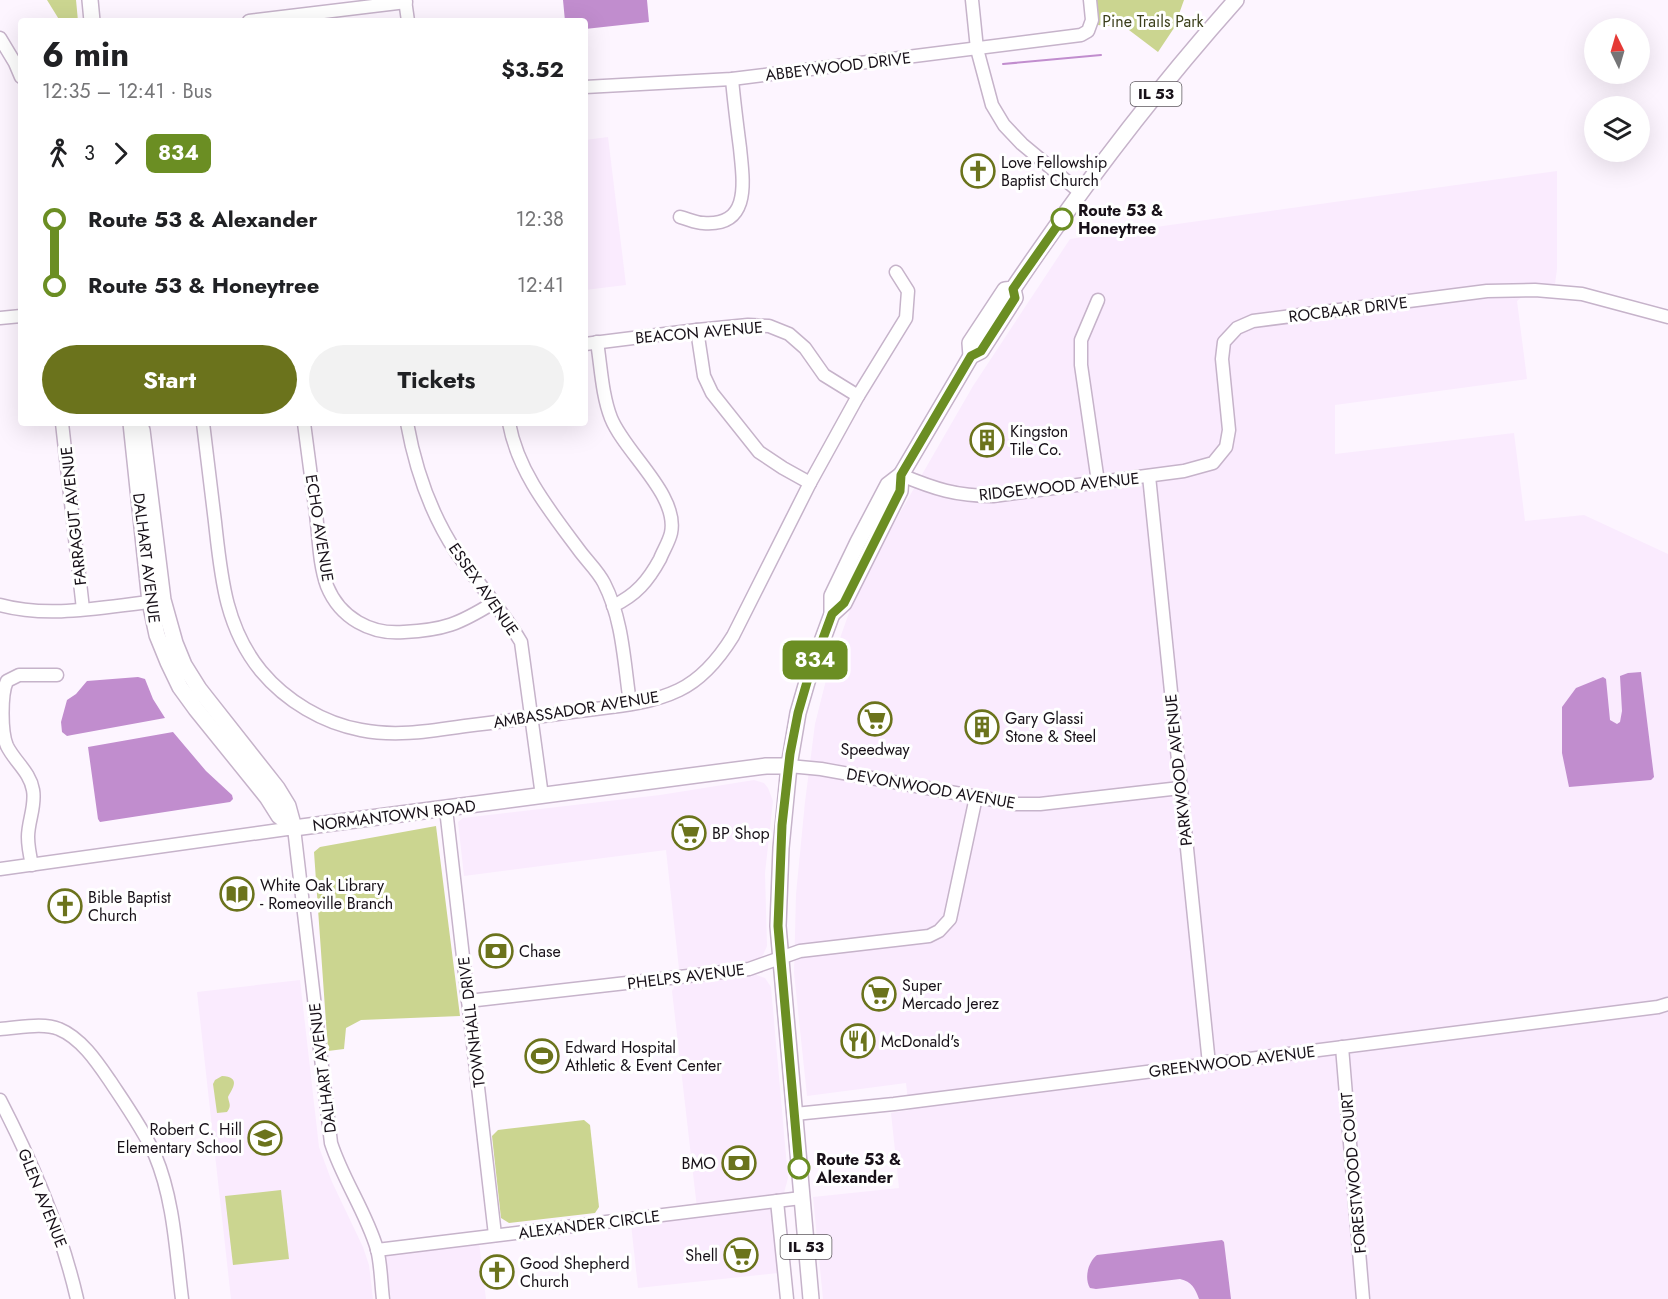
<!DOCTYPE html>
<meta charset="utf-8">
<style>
:root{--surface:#fff;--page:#f2f2f2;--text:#202124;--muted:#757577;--accent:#6b731c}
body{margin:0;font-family:Jost,sans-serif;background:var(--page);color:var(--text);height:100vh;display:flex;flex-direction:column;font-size:22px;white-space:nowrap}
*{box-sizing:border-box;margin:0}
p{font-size:20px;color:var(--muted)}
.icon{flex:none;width:33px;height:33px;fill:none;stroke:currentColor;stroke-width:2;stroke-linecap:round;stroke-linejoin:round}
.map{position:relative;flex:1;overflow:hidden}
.sheet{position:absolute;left:18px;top:18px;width:570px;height:408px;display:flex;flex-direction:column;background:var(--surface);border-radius:6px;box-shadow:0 6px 24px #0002}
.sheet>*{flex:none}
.badge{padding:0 12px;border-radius:9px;font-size:21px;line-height:39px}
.needle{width:39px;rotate:355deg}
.fabs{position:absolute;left:1584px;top:18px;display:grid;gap:12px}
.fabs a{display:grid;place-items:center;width:66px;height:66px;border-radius:50%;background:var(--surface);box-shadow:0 6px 24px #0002;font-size:30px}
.map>.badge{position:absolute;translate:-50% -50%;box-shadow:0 0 0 3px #fff}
.legs{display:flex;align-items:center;gap:9px;height:66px;padding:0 24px;font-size:20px}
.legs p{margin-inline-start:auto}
.overview{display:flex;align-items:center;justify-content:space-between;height:102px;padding:0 24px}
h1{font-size:33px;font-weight:700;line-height:45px}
.action{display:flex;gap:12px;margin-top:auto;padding:12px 24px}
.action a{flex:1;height:69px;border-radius:36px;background:var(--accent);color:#fff;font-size:24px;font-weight:700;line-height:69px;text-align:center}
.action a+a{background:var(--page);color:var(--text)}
ul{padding:0 24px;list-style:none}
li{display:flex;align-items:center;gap:21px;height:66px;font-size:22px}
li i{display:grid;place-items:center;width:9px;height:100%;margin:0 8px;background:currentColor}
li i::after{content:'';width:15px;height:15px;margin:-8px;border:4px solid;border-radius:50%;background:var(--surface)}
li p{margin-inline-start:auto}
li:first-child i{background:linear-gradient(#0000 50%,currentColor 0)}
li:last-child i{background:linear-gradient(currentColor 50%,#0000 0)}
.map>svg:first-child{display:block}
.built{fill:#faebfe}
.green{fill:#cbd590}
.water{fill:#c18dce}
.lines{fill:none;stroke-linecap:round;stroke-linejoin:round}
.stream{stroke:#c18dce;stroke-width:2}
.minor-casing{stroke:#c6b3ca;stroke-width:15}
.major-casing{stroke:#c6b3ca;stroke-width:18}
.minor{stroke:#fff;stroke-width:12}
.major{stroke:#fff;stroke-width:15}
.line-1-casing{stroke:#fff;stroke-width:14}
.line-1{stroke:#6b8e23;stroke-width:9}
.stop-1-dot{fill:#fff;stroke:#6b8e23;stroke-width:3}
.labels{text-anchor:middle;stroke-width:6;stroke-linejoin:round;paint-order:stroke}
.shield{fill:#fff;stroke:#5d585e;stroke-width:1.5}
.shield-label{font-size:15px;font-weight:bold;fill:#181119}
.park-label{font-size:16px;fill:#3b3f1b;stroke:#fff}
.street-label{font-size:16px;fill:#181119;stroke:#fff}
.poi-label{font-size:16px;fill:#181119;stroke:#fff;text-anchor:start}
.stop-label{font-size:16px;font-weight:bold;fill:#181119;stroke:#fff;text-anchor:start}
</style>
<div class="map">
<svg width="1668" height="1299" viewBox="0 0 1668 1299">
<rect width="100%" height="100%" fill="#fdf5ff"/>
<!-- built -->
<g class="built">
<path d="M608 137 626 285 585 290V140Z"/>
<path d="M1557 171V269L1553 299 1523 296 1517 301 1527 379 1335 405V454L1514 433 1525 521 1584 515 1668 554V1299H823L813 1197 899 1188 891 1113 909 1110 906 1083 807 1096 794 973 796 894 805 802 815 724 828 672 850 610 890 530 973 386 1070 239Z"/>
<path d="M754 780 764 783 768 788 773 801 765 873 767 946 763 955 756 960 679 969 666 850 464 876 458 822 463 818 660 795Z"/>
<path d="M754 974 765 978 771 987 788 1178 784 1193 778 1199 697 1208 672 991 675 985 680 983Z"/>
<path d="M300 980 319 1147 332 1182 363 1247 369 1265 373 1299H231L197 992Z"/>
<path d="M772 1208 778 1273 638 1288 631 1224Z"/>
<path d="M479 1242 486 1299H391L385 1254Z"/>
</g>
<!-- green -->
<g class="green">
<path d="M47 0H76L78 21H60Z"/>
<path d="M1096 0H1184L1174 28 1158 52 1125 27 1097 25Z"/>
<path d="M436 826 460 1016 361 1020 346 1028 344 1049 328 1051 314 852 320 847Z"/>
<path d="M222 1076C241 1077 233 1088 228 1097 229 1104 232 1105 227 1112L217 1113 213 1084 215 1080Z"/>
<path d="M584 1120 590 1125 599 1207 595 1213 509 1223 501 1218 492 1136 498 1130Z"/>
<path d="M281 1190 289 1259 233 1265 225 1196Z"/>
</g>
<!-- water -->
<g class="water">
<path d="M563 0H647L649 22 585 29V21H565Z"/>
<path d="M1641 672 1654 777 1651 780 1569 787 1562 753V707L1576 688 1603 677 1606 679 1610 720 1617 724 1620 722 1622 711 1620 676 1628 673Z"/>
<path d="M138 677 145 679 153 699 165 718 72 735 67 736 62 732 61 722 67 700 76 694 87 681Z"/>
<path d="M173 732 206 771 232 795 233 799 230 802 100 822 98 819 88 747Z"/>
<path d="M1222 1240 1224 1242 1231 1299H1199C1195 1288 1192 1282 1180 1279L1096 1289 1090 1288C1084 1278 1088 1262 1097 1255Z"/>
</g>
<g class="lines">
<!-- stream -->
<path class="stream" d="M1003 64 1101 55"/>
<defs>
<g id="minor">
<path d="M405 0 408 21"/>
<path d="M972 0 977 49 992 105 1004 125 1022 144 1081 193"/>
<path d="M249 21 406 2"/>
<path d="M0 38 15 63 21 77"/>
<path d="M585 87 732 79 1081 35 1088 31 1092 20 1090 0"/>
<path d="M680 217C688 219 696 223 703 223 752 227 743 180 740 148 737 125 734 102 732 79"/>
<path d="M1098 300 1081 340V365L1098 482"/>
<path d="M0 318 21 316"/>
<path d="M697 330 704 376 712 393 759 452 783 468 810 483"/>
<path d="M597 342C601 367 602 395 611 418 625 453 679 495 671 533 669 542 663 551 660 559 648 581 636 595 613 606"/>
<path d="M585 344 697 330 748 325 769 326 789 334 805 348 824 375 858 396"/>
<path d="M62 423 83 609"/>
<path d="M203 423C207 456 211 489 215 522 221 576 225 627 261 671 286 701 323 723 361 730 396 737 430 731 465 726 498 722 531 718 564 713 601 707 644 707 679 690 702 679 720 657 733 636L810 483 858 396 906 318 908 291 896 272"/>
<path d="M304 423C308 453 312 483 316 514 319 537 319 564 327 586 340 618 371 635 404 632 444 630 459 624 493 603"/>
<path d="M407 423C415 467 431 514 456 552 477 582 502 610 521 642L542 796"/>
<path d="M509 423C518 472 550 511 579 550 587 561 598 571 604 583 623 620 624 663 630 703"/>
<path d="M901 475C935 489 956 496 993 496L1184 471 1213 463 1226 447 1229 430 1222 359 1224 342 1237 328 1253 321 1487 291 1535 290 1582 294 1668 317"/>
<path d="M1149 476 1209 1064"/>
<path d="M0 605C51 619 107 606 159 601"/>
<path d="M789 766 821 769 1017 804H1040L1180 788"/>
<path d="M446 809 495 1235"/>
<path d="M32 865C30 856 28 846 28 837 28 821 36 806 33 790 30 772 15 762 7 746 1 732 1 694 7 681L19 675H57"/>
<path d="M0 869 294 828 331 1143C343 1180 366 1212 377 1249 381 1264 381 1283 383 1299"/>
<path d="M468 1001 749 969 800 951 929 936 939 931 950 919 976 797"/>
<path d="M0 1029C18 1028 43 1022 59 1029 81 1038 97 1062 110 1081 126 1105 143 1129 155 1155 174 1200 176 1252 182 1299"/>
<path d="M1342 1047 1363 1299"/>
<path d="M0 1100C33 1164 61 1229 77 1299"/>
<path d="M795 1114 894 1104 1658 1007 1668 1004"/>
<path d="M777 1201 787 1299"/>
<path d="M377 1250 801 1198"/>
</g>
<g id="major">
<path d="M90 0 92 21"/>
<path d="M971 356 970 343 1005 290 1013 289C1081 188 1155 91 1236 0"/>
<path d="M131 423 150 602 157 635 168 662 180 687 196 709 267 797 279 816 294 828"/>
<path d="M142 430 163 600 175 643 184 665 199 689 277 788 288 806 294 828"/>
<path d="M832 614 844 603 900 491 901 475 971 356 981 351 1015 298 1013 289"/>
<path d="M294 828 766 766H789"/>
<path d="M811 1299 778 926 781 848 789 766 798 713 807 682 832 614V596L858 542 888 485 901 475"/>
</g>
</defs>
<!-- minor casing -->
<use href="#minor" class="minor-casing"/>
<!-- major casing -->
<use href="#major" class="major-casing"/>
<!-- minor -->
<use href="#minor" class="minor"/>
<!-- major -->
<use href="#major" class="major"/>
</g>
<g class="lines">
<defs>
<path id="line-1" d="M799 1168 778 926 782 825 790 754 798 713 807 682 832 614 844 603 900 491 901 475 971 356 981 351 1015 298 1013 289 1062 219"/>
</defs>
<!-- line-1 casing -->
<use href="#line-1" class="line-1-casing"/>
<!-- line-1 -->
<use href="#line-1" class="line-1"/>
</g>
<!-- icons -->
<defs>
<symbol id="church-ring" viewBox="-11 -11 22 22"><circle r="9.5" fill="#fff" stroke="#6b731c" stroke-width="1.5"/><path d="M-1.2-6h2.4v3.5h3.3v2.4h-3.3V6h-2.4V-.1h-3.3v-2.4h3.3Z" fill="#6b731c"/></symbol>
<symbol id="building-ring" viewBox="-11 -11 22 22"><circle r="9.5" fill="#fff" stroke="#6b731c" stroke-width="1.5"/><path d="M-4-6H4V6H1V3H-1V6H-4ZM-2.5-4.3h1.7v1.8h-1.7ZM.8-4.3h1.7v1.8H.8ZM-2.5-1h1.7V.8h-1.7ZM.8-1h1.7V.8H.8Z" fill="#6b731c"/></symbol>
<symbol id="supermarket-ring" viewBox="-11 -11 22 22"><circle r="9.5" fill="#fff" stroke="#6b731c" stroke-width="1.5"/><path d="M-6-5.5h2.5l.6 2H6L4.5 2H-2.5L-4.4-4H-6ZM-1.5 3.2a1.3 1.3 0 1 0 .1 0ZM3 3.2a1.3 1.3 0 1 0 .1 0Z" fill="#6b731c"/></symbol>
<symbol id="library-ring" viewBox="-11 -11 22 22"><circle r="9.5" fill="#fff" stroke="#6b731c" stroke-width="1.5"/><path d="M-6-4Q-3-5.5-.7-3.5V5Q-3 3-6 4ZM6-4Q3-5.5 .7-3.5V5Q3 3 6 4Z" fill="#6b731c"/></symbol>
<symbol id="bank-ring" viewBox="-11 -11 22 22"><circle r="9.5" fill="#fff" stroke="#6b731c" stroke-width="1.5"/><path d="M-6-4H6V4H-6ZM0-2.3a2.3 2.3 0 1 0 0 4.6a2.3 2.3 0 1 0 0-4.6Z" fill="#6b731c"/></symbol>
<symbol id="restaurant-ring" viewBox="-11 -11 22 22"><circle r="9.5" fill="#fff" stroke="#6b731c" stroke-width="1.5"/><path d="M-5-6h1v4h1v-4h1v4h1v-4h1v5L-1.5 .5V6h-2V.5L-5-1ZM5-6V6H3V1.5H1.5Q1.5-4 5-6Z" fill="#6b731c"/></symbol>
<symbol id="stadium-ring" viewBox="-11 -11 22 22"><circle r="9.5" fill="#fff" stroke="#6b731c" stroke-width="1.5"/><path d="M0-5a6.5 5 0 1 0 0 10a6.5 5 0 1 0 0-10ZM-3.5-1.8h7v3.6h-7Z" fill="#6b731c"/></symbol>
<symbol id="school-ring" viewBox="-11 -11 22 22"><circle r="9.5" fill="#fff" stroke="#6b731c" stroke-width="1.5"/><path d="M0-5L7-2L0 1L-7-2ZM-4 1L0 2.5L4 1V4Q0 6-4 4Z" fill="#6b731c"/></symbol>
</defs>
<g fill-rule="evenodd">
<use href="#church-ring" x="959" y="152" width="38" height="38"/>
<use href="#building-ring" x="968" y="421" width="38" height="38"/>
<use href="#supermarket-ring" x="856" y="700" width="38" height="38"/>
<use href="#building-ring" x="963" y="708" width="38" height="38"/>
<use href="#supermarket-ring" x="670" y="814" width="38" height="38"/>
<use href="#library-ring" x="218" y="875" width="38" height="38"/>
<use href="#church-ring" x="46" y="887" width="38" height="38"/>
<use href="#bank-ring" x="477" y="932" width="38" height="38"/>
<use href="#supermarket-ring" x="860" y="975" width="38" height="38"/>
<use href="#restaurant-ring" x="839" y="1022" width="38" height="38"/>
<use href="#stadium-ring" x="523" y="1037" width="38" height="38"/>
<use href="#school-ring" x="246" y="1119" width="38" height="38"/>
<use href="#bank-ring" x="720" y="1144" width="38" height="38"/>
<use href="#supermarket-ring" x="722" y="1236" width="38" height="38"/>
<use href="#church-ring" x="478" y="1253" width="38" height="38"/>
</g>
<!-- markers -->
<g class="stop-1-dot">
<circle cx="1062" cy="219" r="10"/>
<circle cx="799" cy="1168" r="10"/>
</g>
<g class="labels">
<!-- shield labels -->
<g class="shield">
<rect x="1130.5" y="82" width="51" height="24" rx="4.5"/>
<rect x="780.5" y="1235" width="51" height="24" rx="4.5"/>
</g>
<g class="shield-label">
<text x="1156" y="99">IL 53</text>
<text x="806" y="1252">IL 53</text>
</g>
<!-- park labels -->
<g class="park-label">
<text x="1153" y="27">Pine Trails Park</text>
</g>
<!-- street labels -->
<g class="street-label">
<text transform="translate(838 66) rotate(-7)" y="6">ABBEYWOOD DRIVE</text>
<text transform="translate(1348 309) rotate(-7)" y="6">ROCBAAR DRIVE</text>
<text transform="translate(699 332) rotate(-5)" y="6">BEACON AVENUE</text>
<text transform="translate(1059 486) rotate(-6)" y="6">RIDGEWOOD AVENUE</text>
<text transform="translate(73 516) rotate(-96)" y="6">FARRAGUT AVENUE</text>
<text transform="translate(320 528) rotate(81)" y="6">ECHO AVENUE</text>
<text transform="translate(147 558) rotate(83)" y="6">DALHART AVENUE</text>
<text transform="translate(484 589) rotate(55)" y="6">ESSEX AVENUE</text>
<text transform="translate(576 709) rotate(-9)" y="6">AMBASSADOR AVENUE</text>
<text transform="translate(1178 770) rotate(-96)" y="6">PARKWOOD AVENUE</text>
<text transform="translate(931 788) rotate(10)" y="6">DEVONWOOD AVENUE</text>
<text transform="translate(394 815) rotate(-7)" y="6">NORMANTOWN ROAD</text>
<text transform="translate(686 976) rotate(-7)" y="6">PHELPS AVENUE</text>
<text transform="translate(471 1022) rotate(-97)" y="6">TOWNHALL DRIVE</text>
<text transform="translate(1232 1061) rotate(-7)" y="6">GREENWOOD AVENUE</text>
<text transform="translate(322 1068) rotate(-97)" y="6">DALHART AVENUE</text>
<text transform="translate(1353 1173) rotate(-95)" y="6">FORESTWOOD COURT</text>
<text transform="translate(43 1198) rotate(68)" y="6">GLEN AVENUE</text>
<text transform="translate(589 1224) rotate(-7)" y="6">ALEXANDER CIRCLE</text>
</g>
<!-- poi labels -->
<g class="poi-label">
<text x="1001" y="168">Love Fellowship<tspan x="1001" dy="18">Baptist Church</tspan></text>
<text x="1010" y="437">Kingston<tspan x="1010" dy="18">Tile Co.</tspan></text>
<text x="1005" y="724">Gary Glassi<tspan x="1005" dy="18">Stone &amp; Steel</tspan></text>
<text x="875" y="755" text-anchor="middle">Speedway</text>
<text x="712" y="839">BP Shop</text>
<text x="260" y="891">White Oak Library<tspan x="260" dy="18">- Romeoville Branch</tspan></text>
<text x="88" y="903">Bible Baptist<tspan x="88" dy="18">Church</tspan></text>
<text x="519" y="957">Chase</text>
<text x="902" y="991">Super<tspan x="902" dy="18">Mercado Jerez</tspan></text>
<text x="881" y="1047">McDonald's</text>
<text x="565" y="1053">Edward Hospital<tspan x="565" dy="18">Athletic &amp; Event Center</tspan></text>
<text x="242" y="1135" text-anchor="end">Robert C. Hill<tspan x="242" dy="18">Elementary School</tspan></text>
<text x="716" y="1169" text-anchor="end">BMO</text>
<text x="718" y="1261" text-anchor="end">Shell</text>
<text x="520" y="1269">Good Shepherd<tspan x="520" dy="18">Church</tspan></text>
</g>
<!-- stop labels -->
<g class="stop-label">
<text x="1078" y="216">Route 53 &amp;<tspan x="1078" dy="18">Honeytree</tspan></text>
<text x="816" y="1165">Route 53 &amp;<tspan x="816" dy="18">Alexander</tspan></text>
</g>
</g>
</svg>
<div class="fabs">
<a><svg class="needle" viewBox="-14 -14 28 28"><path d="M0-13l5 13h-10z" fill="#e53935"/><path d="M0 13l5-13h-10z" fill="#757577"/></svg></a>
<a><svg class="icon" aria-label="layers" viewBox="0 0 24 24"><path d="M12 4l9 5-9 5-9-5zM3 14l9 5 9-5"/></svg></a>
</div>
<b class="badge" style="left:815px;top:660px;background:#6b8e23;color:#fff">834</b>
<section class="sheet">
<div class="overview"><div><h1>6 min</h1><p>12:35 – 12:41 · Bus</p></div><b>$3.52</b></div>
<div class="legs"><svg class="icon" aria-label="walk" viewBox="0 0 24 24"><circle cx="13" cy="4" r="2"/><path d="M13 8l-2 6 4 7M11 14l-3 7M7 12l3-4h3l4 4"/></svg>3<svg class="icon" aria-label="forward" viewBox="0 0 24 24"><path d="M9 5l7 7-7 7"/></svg><b class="badge" style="background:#6b8e23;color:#fff">834</b></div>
<ul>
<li><i style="color:#6b8e23"></i><b>Route 53 &amp; Alexander</b><p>12:38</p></li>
<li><i style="color:#6b8e23"></i><b>Route 53 &amp; Honeytree</b><p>12:41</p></li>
</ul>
<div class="action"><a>Start</a><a>Tickets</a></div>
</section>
</div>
